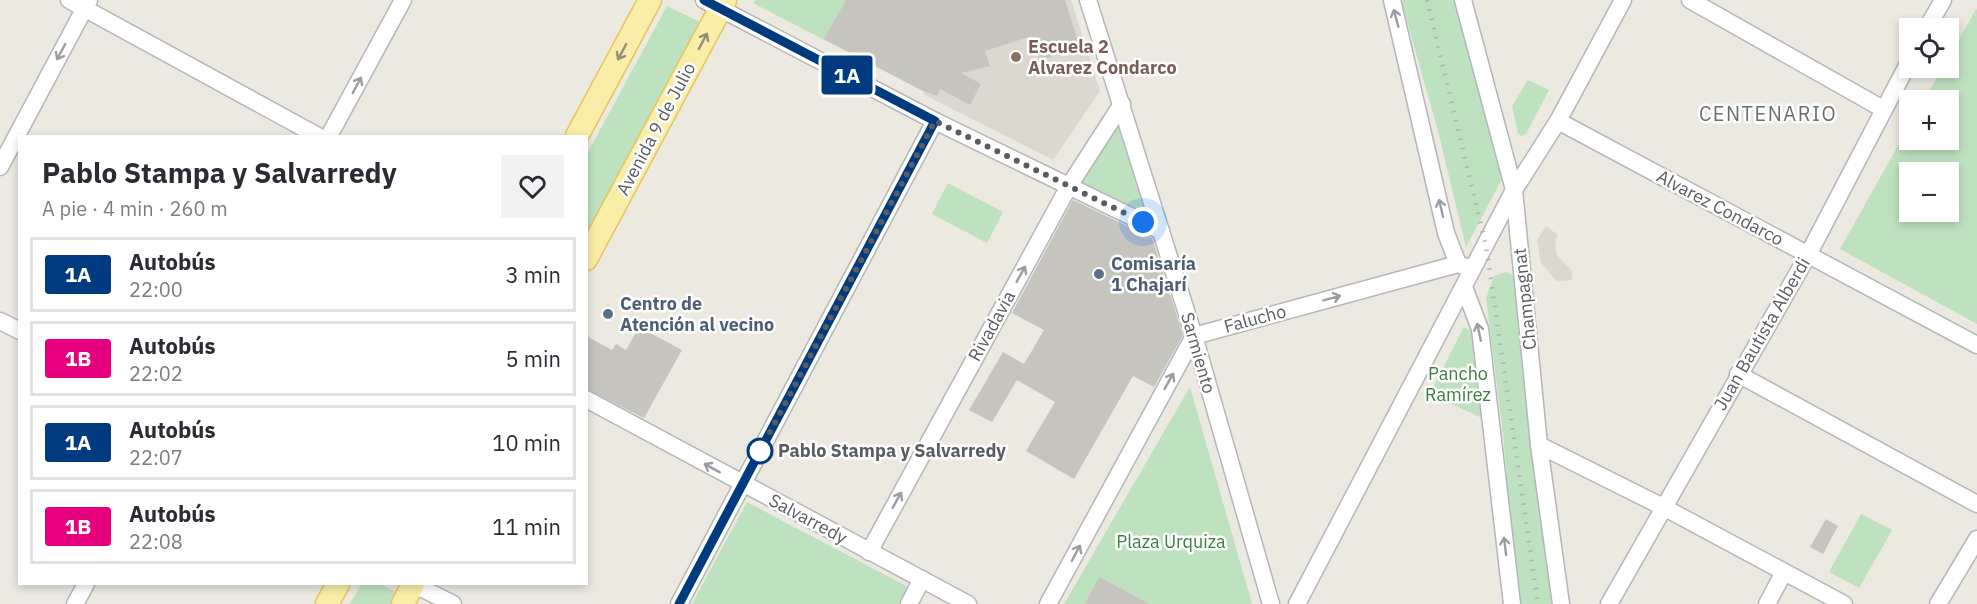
<!DOCTYPE html>
<html lang="es">
<meta charset="utf-8">
<style>
:root{--surface:#fff;--page:#f2f2f3;--text:#2b2b33;--muted:#7c7c81;--line:#e1e1e2}
body{margin:0;font-family:"IBM Plex Sans",sans-serif;background:var(--page);color:var(--text);height:100vh;display:flex;flex-direction:column;font-size:22px;white-space:nowrap}
*{box-sizing:border-box;margin:0}
p{font-size:20px;color:var(--muted)}
.icon{flex:none;width:33px;height:33px;fill:none;stroke:currentColor;stroke-width:2;stroke-linecap:round;stroke-linejoin:round}
.map{position:relative;flex:1;overflow:hidden}
.sheet{position:absolute;left:18px;top:135px;width:570px;height:450px;display:flex;flex-direction:column;background:var(--surface);border-radius:0px;box-shadow:0 3px 9px #0003}
.sheet>*{flex:none}
.badge{padding:0 12px;border-radius:4px;font-size:21px;line-height:39px}
.controls{position:absolute;left:1899px;top:18px;display:grid;gap:12px}
.controls a{display:grid;place-items:center;width:60px;height:60px;border-radius:0px;background:var(--surface);box-shadow:0 3px 9px #0003;font-size:30px}
.you{position:absolute;width:30px;height:30px;margin:-15px;border:4px solid #fff;border-radius:50%;background:#1a73e8;box-shadow:0 0 0 9px #1a73e833}
.map>.badge{position:absolute;translate:-50% -50%;box-shadow:0 0 0 3px #fff}
.round{display:grid;place-items:center;flex:none;width:63px;height:63px;border-radius:0px;background:var(--page)}
.summary{display:flex;align-items:center;justify-content:space-between;height:102px;padding:0 24px}
h1{font-size:28px;font-weight:700;line-height:45px}
ul{padding:0;list-style:none}
li{display:flex;align-items:center;gap:18px;height:75px;margin:0 12px 9px;padding:0 12px;border:3px solid var(--line);border-radius:0px}
li div{flex:1}
li b{display:block;font-size:22px}
li em{font-style:normal}
li .badge{min-width:66px;font-weight:700;text-align:center}
.map>svg:first-child{display:block}
.education{fill:#dbd8cf}
.green{fill:#bee2bf;fill-rule:evenodd}
.building{fill:#c6c4be}
.lines{fill:none;stroke-linecap:round;stroke-linejoin:round}
.minor-casing{stroke:#b3b6ba;stroke-width:19}
.major-casing{stroke:#e7c45d;stroke-width:25}
.minor{stroke:#fff;stroke-width:16}
.major{stroke:#f9eea7;stroke-width:22}
.rail{stroke:#b1b2b2;stroke-width:4.5;stroke-dasharray:1.5 8;stroke-linecap:butt}
.oneway{stroke:#9b9da0}
.oneway2{stroke:#918f79}
.line-casing{stroke:#fff;stroke-width:14}
.line{stroke:#003b80;stroke-width:9}
.walk{stroke:#595c60;stroke-width:6;stroke-dasharray:0 10.8}
.education-dot{fill:#8d6e63;stroke:#fff;stroke-width:2}
.service-dot{fill:#5c6f8a;stroke:#fff;stroke-width:2}
.stop-dot{fill:#fff;stroke:#003b80;stroke-width:3}
.labels{text-anchor:middle;stroke-width:5;stroke-linejoin:round;paint-order:stroke}
.education-label{font-size:18px;font-weight:bold;fill:#785e54;stroke:#fff;text-anchor:start}
.street-label{font-size:18px;fill:#595c60;stroke:#fff}
.service-label{font-size:18px;font-weight:bold;fill:#4e5e75;stroke:#fff;text-anchor:start}
.park-label{font-size:18px;fill:#397f3e;stroke:#fff}
.stop-label{font-size:18px;font-weight:bold;fill:#595c60;stroke:#fff;text-anchor:start}
.neighbourhood-label{font-size:20px;letter-spacing:1.5px;fill:#6a6e72;stroke:#fff}
</style>
<div class="map">
<svg width="1977" height="604" viewBox="0 0 1977 604">
<rect width="100%" height="100%" fill="#ebe9e0"/>
<!-- education -->
<g class="education">
<path d="M973 0H1071L1100 91 1053 160 923 94Z"/>
<path d="M1546 226 1558 235 1555 241 1557 255 1572 271V280L1557 281 1541 263 1537 240Z"/>
</g>
<!-- green -->
<g class="green">
<path d="M755 0H969L923 91 753 3Z"/>
<path d="M1401 0H1457L1504 175 1466 247 1438 131Z"/>
<path d="M667 6 702 23 587 233V154Z"/>
<path d="M1976 9 1977 10V324L1840 249 1909 126 1910 140H1948V100H1924L1943 68H1948L1949 58ZM1948 172V212H1910V172Z"/>
<path d="M1528 80 1549 90 1526 134 1521 136 1518 133 1512 106Z"/>
<path d="M1121 111 1157 225 1074 185Z"/>
<path d="M948 183 1003 212 987 243 932 214Z"/>
<path d="M1506 272 1519 278 1554 604H1518L1503 434 1486 298 1494 276Z"/>
<path d="M1464 327 1474 333 1482 418 1430 394Z"/>
<path d="M1190 387 1252 604H1064Z"/>
<path d="M747 502 908 587 899 604H692Z"/>
<path d="M1861 514 1892 530 1859 588 1829 572Z"/>
<path d="M361 584H381L398 593 392 604H350Z"/>
</g>
<!-- building -->
<g class="building">
<path d="M846 0H1065L1080 48 1040 60 1032 36 985 51 990 66 961 73 981 84 970 105 940 89 937 96 923 91 824 39Z"/>
<path d="M1073 200 1152 238 1183 335 1154 387 1133 376 1074 479 1026 451 1055 402 1017 380 992 422 969 410 1003 352 1024 364 1044 330 1012 313Z"/>
<path d="M639 327 682 350 644 418 586 389V336L612 350 616 344 626 350Z"/>
<path d="M1826 519 1838 526 1823 554 1810 547Z"/>
<path d="M1099 577 1150 604H1085Z"/>
</g>
<g class="lines">
<defs>
<g id="minor">
<path d="M69 0 318 136"/>
<path d="M704 0 935 121 1161 231"/>
<path d="M1088 0 1194 336 1271 604"/>
<path d="M1392 0 1446 233 1458 264"/>
<path d="M1463 0 1514 190 1539 445 1561 604"/>
<path d="M1690 0 1883 109"/>
<path d="M1927 28 1943 0"/>
<path d="M1558 121 1977 345"/>
<path d="M329 136 403 0"/>
<path d="M0 167 89 0"/>
<path d="M1464 287 1480 329 1512 604"/>
<path d="M0 321 20 331"/>
<path d="M1738 374 1977 504"/>
<path d="M586 399 968 604"/>
<path d="M1539 445 1665 508 1844 604"/>
<path d="M869 552 1069 186 1122 104"/>
<path d="M413 584 453 604"/>
<path d="M75 604 86 584"/>
<path d="M679 604 935 121"/>
<path d="M909 604 922 579"/>
<path d="M1048 604 1194 336 1458 264 1472 269"/>
<path d="M1297 604 1514 190 1558 121 1623 0"/>
<path d="M1609 604 1808 255 1910 60"/>
<path d="M1767 604 1784 572"/>
<path d="M1938 604 1977 539"/>
</g>
<g id="major">
<path d="M577 136 650 0"/>
<path d="M586 259 725 0"/>
<path d="M327 604 338 584"/>
<path d="M403 604 413 584"/>
</g>
</defs>
<!-- minor casing -->
<use href="#minor" class="minor-casing"/>
<!-- major casing -->
<use href="#major" class="major-casing"/>
<!-- minor -->
<use href="#minor" class="minor"/>
<!-- major -->
<use href="#major" class="major"/>
<!-- rail -->
<path class="rail" d="M1427 0 1486 246 1538 604"/>
</g>
<!-- one-way arrows -->
<defs><path id="oneway-shaft" d="M-6 0H5M1.5-3L5.5 0L1.5 3" fill="none" stroke-width="1.6" stroke-linecap="round" stroke-linejoin="round" transform="scale(1.5)"/></defs>
<g class="oneway">
<use href="#oneway-shaft" transform="translate(1396 18) rotate(-105)"/>
<use href="#oneway-shaft" transform="translate(61 52) rotate(118)"/>
<use href="#oneway-shaft" transform="translate(357 85) rotate(-62)"/>
<use href="#oneway-shaft" transform="translate(1441 208) rotate(-103)"/>
<use href="#oneway-shaft" transform="translate(1021 274) rotate(-61)"/>
<use href="#oneway-shaft" transform="translate(1332 298) rotate(-15)"/>
<use href="#oneway-shaft" transform="translate(1479 332) rotate(-102)"/>
<use href="#oneway-shaft" transform="translate(1169 381) rotate(-61)"/>
<use href="#oneway-shaft" transform="translate(712 468) rotate(-151)"/>
<use href="#oneway-shaft" transform="translate(897 500) rotate(-61)"/>
<use href="#oneway-shaft" transform="translate(1505 546) rotate(-97)"/>
<use href="#oneway-shaft" transform="translate(1076 553) rotate(-62)"/>
</g>
<g class="oneway2">
<use href="#oneway-shaft" transform="translate(703 41) rotate(-62)"/>
<use href="#oneway-shaft" transform="translate(622 52) rotate(118)"/>
</g>
<g class="lines">
<defs>
<path id="line" d="M679 604 935 121 704 0"/>
</defs>
<!-- line casing -->
<use href="#line" class="line-casing"/>
<!-- line -->
<use href="#line" class="line"/>
<!-- walk -->
<path class="walk" d="M760 451 935 121 1143 222"/>
</g>
<!-- markers -->
<circle class="education-dot" cx="1016" cy="57" r="6"/>
<g class="service-dot">
<circle cx="1099" cy="274" r="6"/>
<circle cx="608" cy="314" r="6"/>
</g>
<circle class="stop-dot" cx="760" cy="451" r="12"/>
<g class="labels">
<!-- education labels -->
<g class="education-label">
<text x="1028" y="53">Escuela 2<tspan x="1028" dy="21">Alvarez Condarco</tspan></text>
</g>
<!-- street labels -->
<g class="street-label">
<text transform="translate(656 129) rotate(-62)" y="6">Avenida 9 de Julio</text>
<text transform="translate(1720 208) rotate(28)" y="6">Alvarez Condarco</text>
<text transform="translate(1525 299) rotate(-96)" y="6">Champagnat</text>
<text transform="translate(1255 319) rotate(-15)" y="6">Falucho</text>
<text transform="translate(992 326) rotate(-61)" y="6">Rivadavia</text>
<text transform="translate(1762 334) rotate(-60)" y="6">Juan Bautista Alberdi</text>
<text transform="translate(1198 353) rotate(74)" y="6">Sarmiento</text>
<text transform="translate(808 519) rotate(28)" y="6">Salvarredy</text>
</g>
<!-- service labels -->
<g class="service-label">
<text x="1111" y="270">Comisaría<tspan x="1111" dy="21">1 Chajarí</tspan></text>
<text x="620" y="310">Centro de<tspan x="620" dy="21">Atención al vecino</tspan></text>
</g>
<!-- park labels -->
<g class="park-label">
<text x="1458" y="380">Pancho<tspan x="1458" dy="21">Ramírez</tspan></text>
<text x="1171" y="548">Plaza Urquiza</text>
</g>
<!-- stop labels -->
<g class="stop-label">
<text x="778" y="457">Pablo Stampa y Salvarredy</text>
</g>
<!-- neighbourhood labels -->
<g class="neighbourhood-label">
<text x="1768" y="121">CENTENARIO</text>
</g>
</g>
</svg>
<div class="controls">
<a><svg class="icon" aria-label="locate" viewBox="0 0 24 24"><circle cx="12" cy="12" r="6"/><path d="M12 2v4M12 18v4M2 12h4M18 12h4"/></svg></a>
<a>+</a>
<a>−</a>
</div>
<div class="you" style="left:1143px;top:222px"></div>
<b class="badge" style="left:847px;top:75px;background:#003b80;color:#fff">1A</b>
<section class="sheet">
<div class="summary"><div><h1>Pablo Stampa y Salvarredy</h1><p>A pie · 4 min · 260 m</p></div><a class="round"><svg class="icon" aria-label="heart" viewBox="0 0 24 24"><path d="M12 20l-8-8c-3-5 5-10 8-4 3-6 11-1 8 4z"/></svg></a></div>
<ul>
<li><span class="badge" style="background:#003b80;color:#fff">1A</span><div><b>Autobús</b><p>22:00</p></div><em>3 min</em></li>
<li><span class="badge" style="background:#e6007e;color:#fff">1B</span><div><b>Autobús</b><p>22:02</p></div><em>5 min</em></li>
<li><span class="badge" style="background:#003b80;color:#fff">1A</span><div><b>Autobús</b><p>22:07</p></div><em>10 min</em></li>
<li><span class="badge" style="background:#e6007e;color:#fff">1B</span><div><b>Autobús</b><p>22:08</p></div><em>11 min</em></li>
</ul>
</section>
</div>
